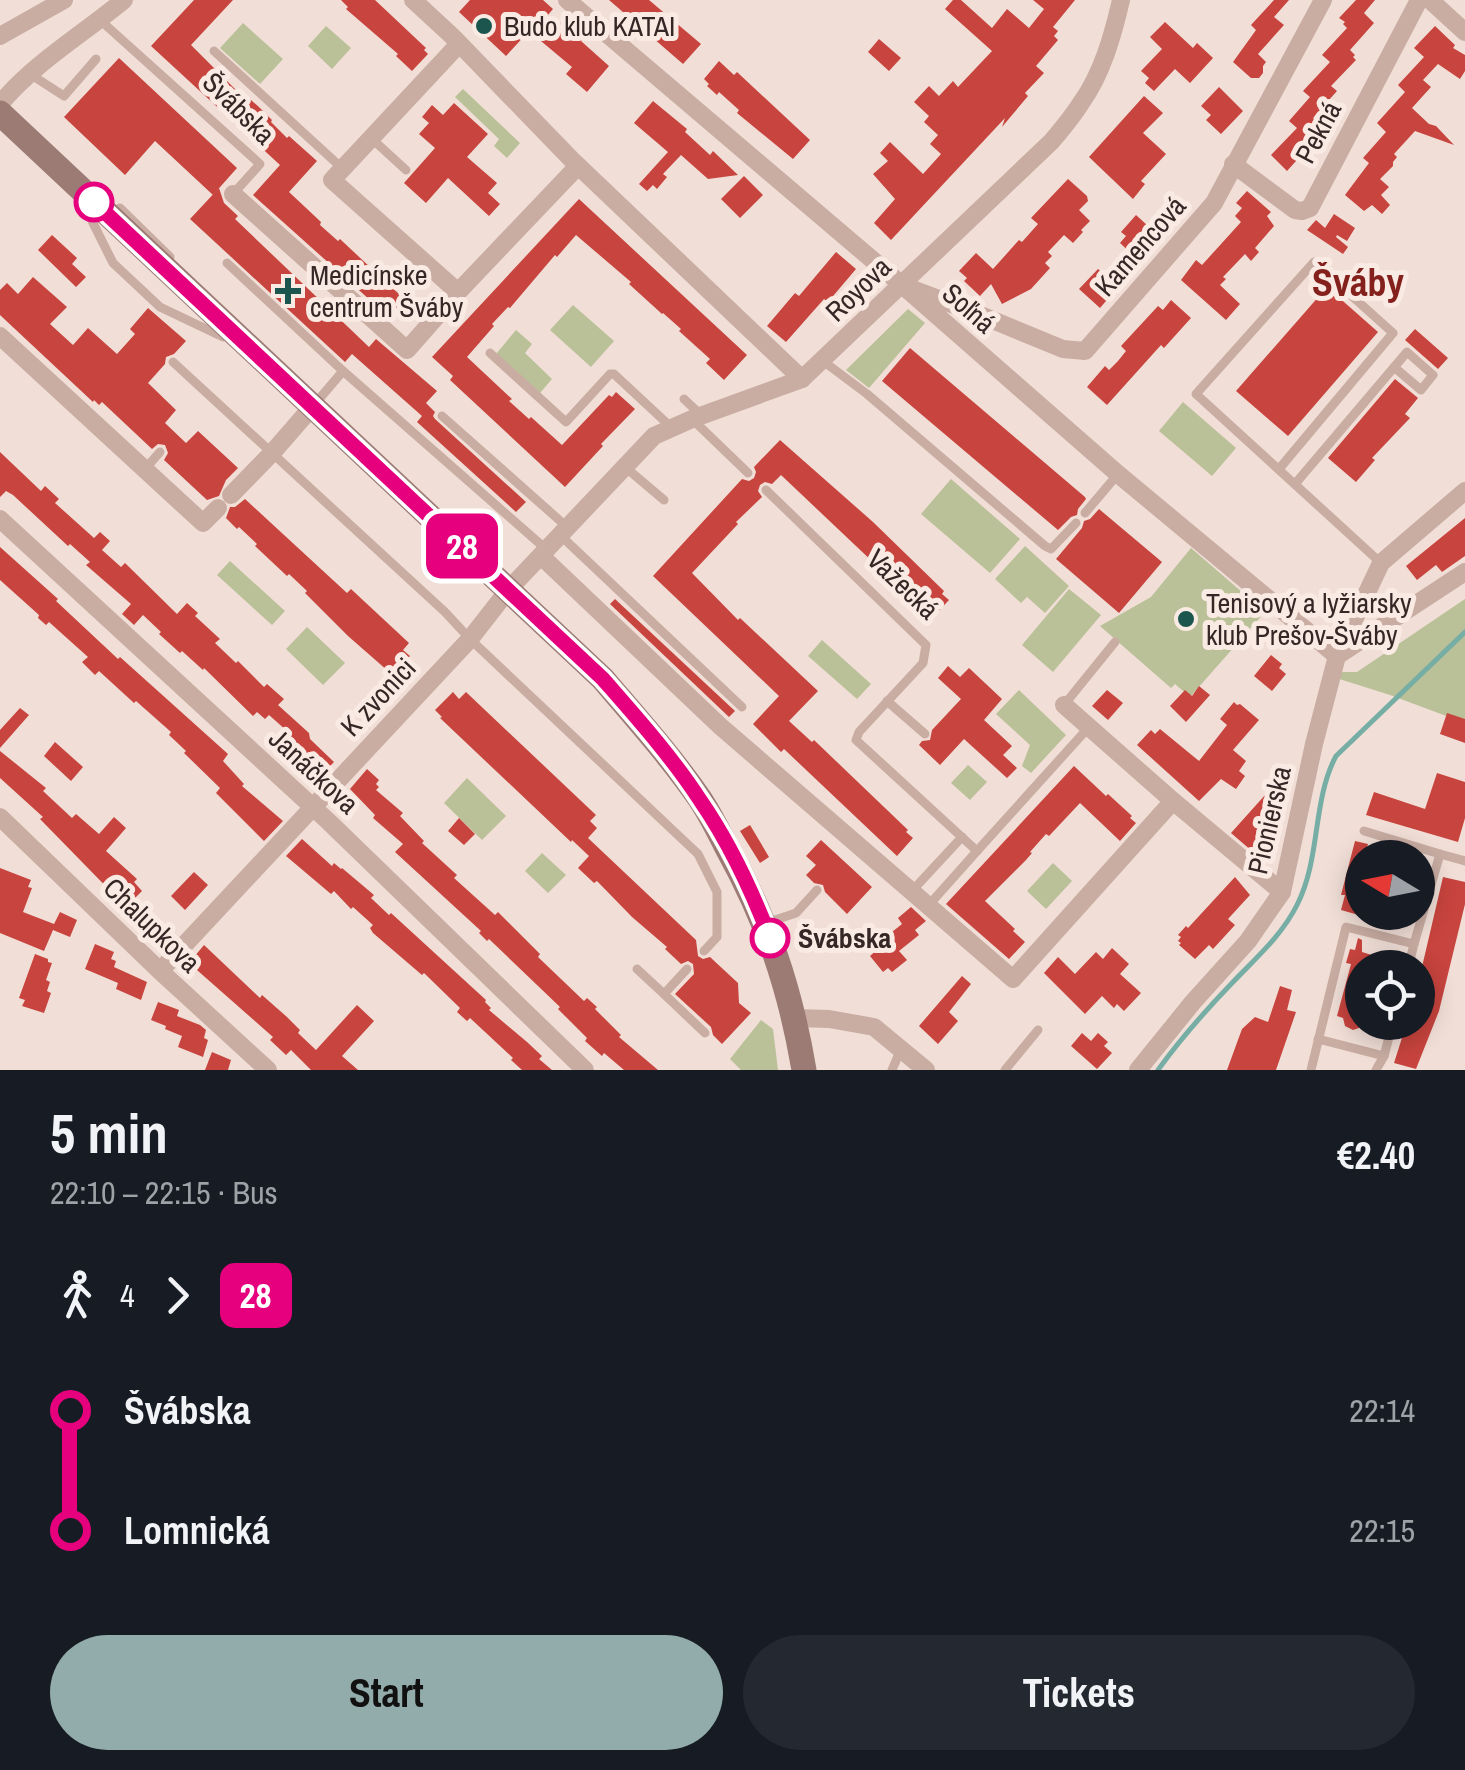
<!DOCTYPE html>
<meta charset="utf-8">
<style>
:root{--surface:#171b24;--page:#242831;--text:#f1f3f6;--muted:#9ea1a6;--accent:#91acaa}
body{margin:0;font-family:"Archivo Narrow",sans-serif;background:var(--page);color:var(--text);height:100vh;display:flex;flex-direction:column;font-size:38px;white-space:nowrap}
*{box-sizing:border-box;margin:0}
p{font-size:32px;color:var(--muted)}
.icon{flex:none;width:55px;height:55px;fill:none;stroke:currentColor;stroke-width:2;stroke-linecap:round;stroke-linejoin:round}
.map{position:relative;height:1070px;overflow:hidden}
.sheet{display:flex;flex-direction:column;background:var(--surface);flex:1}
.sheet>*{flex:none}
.badge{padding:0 20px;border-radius:15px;font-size:35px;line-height:65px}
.needle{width:65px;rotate:280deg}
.controls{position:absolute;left:1345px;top:840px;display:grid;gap:20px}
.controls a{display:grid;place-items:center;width:90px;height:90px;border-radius:50%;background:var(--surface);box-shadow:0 5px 25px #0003;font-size:50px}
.map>.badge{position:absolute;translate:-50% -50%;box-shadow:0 0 0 5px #fff}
.legs{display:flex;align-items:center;gap:15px;height:110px;padding:0 50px;font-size:32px}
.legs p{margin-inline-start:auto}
.summary{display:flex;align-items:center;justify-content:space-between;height:170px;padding:0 50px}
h1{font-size:55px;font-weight:700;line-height:75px}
.button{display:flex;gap:20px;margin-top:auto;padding:20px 50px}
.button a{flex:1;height:115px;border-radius:60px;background:var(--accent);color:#111;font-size:40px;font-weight:700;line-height:115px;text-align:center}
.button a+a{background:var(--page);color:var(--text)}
ul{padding:0 50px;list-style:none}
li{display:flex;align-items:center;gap:35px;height:120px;font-size:38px}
li i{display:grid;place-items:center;width:15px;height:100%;margin:0 12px;background:currentColor}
li i::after{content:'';width:25px;height:25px;margin:-12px;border:8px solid;border-radius:50%;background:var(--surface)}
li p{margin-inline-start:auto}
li:first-child i{background:linear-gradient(#0000 50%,currentColor 0)}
li:last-child i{background:linear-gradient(currentColor 50%,#0000 0)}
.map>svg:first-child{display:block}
.green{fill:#bac097}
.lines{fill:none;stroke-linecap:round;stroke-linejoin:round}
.stream{stroke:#76aea5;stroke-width:5}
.building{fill:#c8443e}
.lane{stroke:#c9ada3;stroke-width:9}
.street{stroke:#c9ada3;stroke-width:18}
.secondary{stroke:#9c7b75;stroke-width:25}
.line-1-casing{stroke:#fff;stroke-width:22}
.line-1{stroke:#e6007e;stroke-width:15}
.poi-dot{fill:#1b554e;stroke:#f9eae3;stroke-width:4}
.stop-1-dot{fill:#fff;stroke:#e6007e;stroke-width:5}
.labels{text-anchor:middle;stroke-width:10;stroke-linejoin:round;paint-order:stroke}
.poi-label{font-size:28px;fill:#342725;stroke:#f9eae3;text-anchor:start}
.street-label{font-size:28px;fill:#342725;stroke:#f9eae3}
.stop-label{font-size:28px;font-weight:bold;fill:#342725;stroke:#f9eae3;text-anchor:start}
.district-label{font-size:38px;font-weight:bold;fill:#84211d;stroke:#f9eae3}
</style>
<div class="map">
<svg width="1465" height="1070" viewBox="0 0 1465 1070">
<rect width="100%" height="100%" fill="#f1dfd7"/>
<!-- green -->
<g class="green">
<path d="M243 23 283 59 260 84 220 48Z"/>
<path d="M326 26 351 48 332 69 308 46Z"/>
<path d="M463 89 520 143 507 158 494 146 499 139 455 97Z"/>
<path d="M573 305 614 341 591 367 550 330Z"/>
<path d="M908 309 925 323 869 388 846 370Z"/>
<path d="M516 330 532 344 525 353 552 379 540 393 496 354Z"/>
<path d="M1183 402 1236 448 1212 476 1159 431Z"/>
<path d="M951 479 1020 539 990 573 921 514Z"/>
<path d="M1025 546 1069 586 1045 613 1027 597 1021 603 995 579Z"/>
<path d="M1191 548 1265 612 1190 697 1175 684 1171 688 1100 626 1151 597Z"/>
<path d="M230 561 285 611 272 625 217 575Z"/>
<path d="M1069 589 1101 615 1053 672 1022 645Z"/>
<path d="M1465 599V723L1390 695 1333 677 1335 672H1357Z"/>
<path d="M307 627 345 663 323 685 286 649Z"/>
<path d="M822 640 871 684 857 699 808 656Z"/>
<path d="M1019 690 1066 735 1031 773 1022 766 1030 745 996 714Z"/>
<path d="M968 765 987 782 970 800 951 783Z"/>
<path d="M467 778 506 816 482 840 444 803Z"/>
<path d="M542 853 566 875 548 893 525 871Z"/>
<path d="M1053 863 1072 881 1046 909 1027 891Z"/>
<path d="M761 1020 773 1029 778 1070H741L730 1059Z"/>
</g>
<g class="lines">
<!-- stream -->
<path class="stream" d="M1158 1070C1181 1038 1206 1010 1233 982 1257 957 1282 935 1297 905 1321 858 1312 801 1336 756L1465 632"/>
</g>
<!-- building -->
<g class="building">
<path d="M194 0H233L191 45 238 92 240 90 260 108 272 120 271 122 287 138 289 136 317 161 289 192 321 222 320 225 338 241 340 239 372 269 370 272 388 289 390 286 406 300 390 318 253 195 280 165 151 46Z"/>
<path d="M341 0H375L426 48 424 50 428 54 412 71 396 56 398 54 346 9 348 7Z"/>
<path d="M470 0H543L553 9 542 22 569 23 584 37 581 41 609 66 587 92 566 74 572 67 529 31 506 56 459 12Z"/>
<path d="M609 0H649L701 44 683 64Z"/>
<path d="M953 0H961L992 28 1007 9 1029 28 1044 9 1033 0H1075L1053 27 1058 31 1054 36 1058 40 1036 66 1044 73 1025 93 1028 96 1002 127 1005 118 891 240 874 223 895 199 873 174 888 161 880 153 890 142 923 174 941 154 930 144 938 135 924 122 929 116 914 102 929 86 939 96 953 81 958 87 992 51 945 9Z"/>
<path d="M1274 0H1289L1274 17 1284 25 1258 54 1266 62 1263 66V73L1259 78H1251L1233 62 1256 30 1251 25Z"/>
<path d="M1356 0H1375L1364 13 1374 23 1350 50 1355 55 1353 57 1356 60 1331 86 1337 91 1313 118 1325 129 1287 171 1271 155 1297 128 1289 121 1310 97 1303 91 1330 62 1322 55 1347 28 1343 24 1345 22 1339 18Z"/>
<path d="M1165 22 1193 48 1197 43 1213 58 1190 83 1175 69 1154 91 1145 83 1149 78 1141 71 1162 49 1150 37Z"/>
<path d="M1435 26 1455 45 1453 48 1465 55V71L1460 79 1438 64 1423 80 1431 87 1412 108 1429 124 1436 126 1454 145 1415 131 1394 154 1397 157 1393 162V166L1380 179 1389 187 1381 195 1390 205 1382 214 1372 205 1364 211 1345 195 1369 163 1363 158 1386 132 1377 123 1405 92 1398 85 1424 57 1414 48Z"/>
<path d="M879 39 901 58 889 71 868 52Z"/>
<path d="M119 58 237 168 213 195 155 141 125 175 64 117Z"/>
<path d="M719 61 734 75 737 72 810 140 793 159 737 113 739 110 719 92 717 95 707 86 709 84 704 79Z"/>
<path d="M1219 87 1243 111 1221 134 1206 120 1211 115 1201 106Z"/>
<path d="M1144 96 1163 113 1143 133 1166 154 1141 181 1145 184 1133 199 1089 157Z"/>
<path d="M653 101 687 129 685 132 710 155 713 151 738 175 708 179 681 155 663 174 667 177 657 189 653 185 647 191 639 184 668 152 634 123Z"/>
<path d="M454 103 488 134 467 157 497 183 488 193 500 204 489 216 448 178 426 203 404 183 435 148 419 134 429 123 422 117 432 105 443 115Z"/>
<path d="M744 176 763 195 740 218 721 199Z"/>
<path d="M1068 179 1087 196 1088 201 1079 210 1090 221 1081 230 1083 232 1073 243 1064 235 1048 252 1052 256 1045 263 1050 268 1031 289 1002 304 991 284 980 296 964 281 967 278 959 271 976 253 993 269 1019 240 1022 242 1038 224 1031 218Z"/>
<path d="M219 188 224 203 238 216 235 219 369 347 376 339 437 391 426 403 435 412 433 416 435 419 526 502 516 512 417 422 422 416 352 354 345 362 190 219Z"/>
<path d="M1247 191 1271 212 1267 216 1274 226 1255 248 1259 252 1251 261 1245 254 1223 277 1226 279 1220 285 1240 304 1226 320 1181 280 1196 260 1202 265 1241 222 1235 216 1242 208 1236 203Z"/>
<path d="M579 199 747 355 724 380 706 363 710 359 679 331 681 329 663 313 662 314 629 284 631 282 576 235 557 257 555 255 510 308 508 307 492 324 494 326 467 357 512 399 509 401 529 419 531 417 562 445 609 395 612 397 616 392 635 409 601 444 603 446 565 487 450 380 453 376 432 357Z"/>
<path d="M1334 214 1355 228 1347 241 1337 235 1336 237 1348 247 1343 254 1307 230 1316 220 1325 228Z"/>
<path d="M1136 215 1159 236 1136 258 1120 243 1126 236 1121 232Z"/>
<path d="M52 235 77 258 72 264 86 277 76 287 38 250Z"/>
<path d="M836 252 856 269 828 302 824 299 786 342 767 326 795 293 799 296Z"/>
<path d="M1098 269 1105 275 1108 272 1119 282 1116 285 1118 287 1100 308 1079 289Z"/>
<path d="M33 277 67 307 50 324 73 345 88 328 117 354 135 334 130 329 148 308 186 341 174 354 166 357 165 364 148 383 176 410 165 423 186 443 198 431 238 468 226 480 219 496 207 500 164 460 168 453 165 445 158 444 152 449 102 402 99 405 94 400 93 402 0 315V290L7 283 18 294Z"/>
<path d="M1327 287 1378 332 1288 436 1236 391Z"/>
<path d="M1171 300 1191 318 1164 348 1161 345 1107 405 1087 387 1105 366 1109 370 1118 361 1126 351 1121 346 1158 306 1163 310Z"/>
<path d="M1415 329 1448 358 1438 369 1405 340Z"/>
<path d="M910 348 1085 497 1086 499 1078 509 1077 515 1071 517 1058 530 882 381Z"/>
<path d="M1395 379 1418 398 1405 414 1410 418 1372 458 1375 460 1356 482 1328 458Z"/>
<path d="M780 440 873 522 944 591 942 594 949 600 932 618 781 475 772 484 765 482 760 485 758 491 762 497 736 522 738 524 692 573 738 620 740 618 818 691 789 721 812 742 814 740 908 830 906 832 913 838 897 856 784 749 781 752 753 724 779 696 653 576 742 479 749 481 754 478 756 472 754 467Z"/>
<path d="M0 452 41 491 45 486 59 499 55 503 94 538 100 532 110 541 102 550 121 567 125 563 177 614 187 603 198 613 195 616 220 639 215 643 236 663 238 661 264 687 267 684 284 699 278 705 309 733 310 739 334 762 319 777 280 739 287 731 269 715 265 719 257 712 253 716 204 668 203 670 182 651 180 653 159 634 161 632 143 615 134 625 122 614 131 604 86 565 90 562 70 544 68 546 13 495 6 491 0 497Z"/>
<path d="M245 499 347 593 351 589 409 643 403 650 410 656 402 664 414 675 404 685 348 636 305 593 307 591 289 574 287 576 255 546 257 544 239 527 237 529 226 518 230 507H235Z"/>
<path d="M1099 509 1162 562 1119 613 1056 559 1082 528 1084 521 1090 519Z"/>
<path d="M1465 518V556L1442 572 1436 565 1417 580 1406 566Z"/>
<path d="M0 547 58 599 56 601 118 659 120 657 228 754 223 761 244 784 242 786 283 821 264 841 216 793 220 788 184 753 186 751 169 735 171 732 136 701 134 703 99 671 95 675 82 662 88 657 49 622 46 625 38 618 39 615 0 580Z"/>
<path d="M615 599 735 711 729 717 610 604Z"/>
<path d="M1271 655 1282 664 1279 668 1286 674 1272 691 1254 676Z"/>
<path d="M948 666 960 677 969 668 1002 699 984 720 1012 746 1003 755 1017 768 1007 778 964 739 940 765 919 745 922 741 930 740 932 730 961 699 938 678Z"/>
<path d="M1199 686 1210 695 1186 722 1170 706 1185 690 1192 696Z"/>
<path d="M1107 690 1123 703 1108 720 1092 706Z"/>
<path d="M453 692 459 699 466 692 596 815 590 821 597 828 588 838 696 940 698 956 703 959 710 957 738 983 739 1003 751 1013 722 1044 713 1035 711 1027 675 994 694 974 693 964 688 961 681 964 665 949 667 947 632 917 597 881 594 883 578 868 589 856 572 840 571 842 440 718 442 717 435 710Z"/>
<path d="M1234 702 1237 705 1240 704 1259 720 1233 750 1246 761 1239 771 1245 776 1236 789 1221 779 1199 801 1137 745 1151 730 1155 734 1160 729 1199 761 1227 725 1220 719Z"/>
<path d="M20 708 29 715 0 748V730Z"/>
<path d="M1447 713 1465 719V743L1440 734Z"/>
<path d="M55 742 83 767 71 781 44 756Z"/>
<path d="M0 751 46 788 43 791 72 818 76 814 99 834 114 817 126 828 106 851 137 879 134 882 142 891 126 907 40 819 43 817 0 778Z"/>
<path d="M1074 766 1106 796 1108 794 1132 816 1130 818 1136 823 1120 841 1080 803 1049 836 1046 834 1030 852 1032 853 1026 860 985 901 1015 929 1013 931 1025 942 1009 959 946 904Z"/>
<path d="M367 769 379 780 376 784 379 787 376 790 403 813 400 816 424 841 422 843 457 875 454 878 495 915 498 912 540 954 538 957 584 1001 587 998 597 1007 595 1009 621 1035 619 1037 658 1070H624L604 1053 602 1056 585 1041 587 1038 558 1009 560 1007 489 939 487 941 479 933 481 931 395 852 403 844 373 818 375 815 350 789Z"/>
<path d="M1437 773 1465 782V818L1458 842 1366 815 1374 792 1425 809Z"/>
<path d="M1274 785 1282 792 1281 806 1263 826 1277 839 1260 858 1231 833Z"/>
<path d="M459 818 475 834 464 845 448 831Z"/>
<path d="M750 825 769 857 760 863 740 831Z"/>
<path d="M302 839 332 866 334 863 341 869 342 868 374 895 371 898 389 915 391 913 486 1000 485 1002 491 1008 489 1010 527 1042 542 1056 539 1059 552 1070H522L511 1060 513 1058 470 1018 467 1021 457 1012 460 1008 424 973 422 975 373 933 370 928 373 925 353 907 351 909 334 891 331 894 286 856Z"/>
<path d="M821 840 872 887 847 914 825 892 823 885 814 883 806 875 816 865 806 856Z"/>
<path d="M1355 841 1368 844 1354 897 1346 896 1362 900V916L1341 910 1345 895H1341Z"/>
<path d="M0 868 31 880 28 887 32 888 23 912 54 924 60 912 77 920 70 937 53 930 44 951 0 933Z"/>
<path d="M194 872 208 885 185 910 171 896Z"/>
<path d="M1235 877 1250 895 1228 919 1235 925 1213 949 1209 945 1195 959 1179 945 1181 943 1178 941 1181 937 1178 935 1186 926 1188 928Z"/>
<path d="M1443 877 1465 882V904L1439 1011 1416 1069 1394 1063 1407 1022H1418V984Z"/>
<path d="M911 907 926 921 915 930 919 935 899 951 907 960 892 972 888 968 883 972 870 956 889 939 887 936 902 924 898 918Z"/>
<path d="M1358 938 1362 940V952L1375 956 1372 968H1362V1002L1359 1014 1362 1022 1359 1028 1353 1030 1345 1026 1343 1018 1337 1016 1351 964 1346 963 1350 949 1355 950Z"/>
<path d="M95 944 114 952 111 959 116 961 114 967 147 982 141 1000 116 989 118 983 85 969Z"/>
<path d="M204 945 260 998 262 995 287 1017 300 1030 298 1033 316 1050 357 1005 374 1021 342 1056 358 1070H311L291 1050 286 1055 270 1040 273 1037 189 963Z"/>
<path d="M1112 948 1129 964 1120 974 1141 993 1124 1011 1117 1004 1114 1008 1102 996 1085 1014 1044 973 1058 957 1075 974 1096 952 1103 959Z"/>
<path d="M35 954 48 959V962L52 963 46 980 50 982 47 991 51 993 44 1013 22 1006 25 1000 19 998Z"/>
<path d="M962 976 971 984 949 1012 958 1021 938 1044 919 1026Z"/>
<path d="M1280 986 1292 990 1287 1010 1296 1012 1276 1070H1227L1242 1029 1255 1017 1268 1022Z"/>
<path d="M158 1002 179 1010 177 1016 200 1025 206 1030 204 1038 208 1040 203 1057 178 1047 182 1036 165 1029 166 1026 151 1020Z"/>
<path d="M1082 1033 1091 1041 1098 1033 1108 1042 1104 1046 1112 1053 1097 1069 1071 1046Z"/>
<path d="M212 1052 231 1060 228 1070H205Z"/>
</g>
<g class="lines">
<!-- lane -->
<g class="lane">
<path d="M100 20 260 164 233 194"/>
<path d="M214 51 343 169"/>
<path d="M30 74 64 96 96 59"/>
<path d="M371 138 406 170"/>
<path d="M84 205 113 263 160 307 223 337"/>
<path d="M120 208 170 257"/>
<path d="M227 263 343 371 547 550"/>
<path d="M490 353 566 422 610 374H614L672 428"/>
<path d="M823 361 867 394 1045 546 1051 549 1076 523"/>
<path d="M173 362 445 612 470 639 698 854 717 892V937L704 951"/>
<path d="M684 399 701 415"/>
<path d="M314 405 343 371"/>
<path d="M442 416 567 527"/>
<path d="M692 419 748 473"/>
<path d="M625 467 664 500"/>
<path d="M145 469 160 452"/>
<path d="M1279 469 1393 333 1314 262 1196 394 1381 563"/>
<path d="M1295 484 1407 352 1433 375 1421 390 1394 367"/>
<path d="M766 490 926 645 923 663 859 732 856 740 977 851 928 906"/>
<path d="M1085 513 1118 474"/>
<path d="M560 535 742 707"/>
<path d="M887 701 925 734"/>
<path d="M1064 705 1115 642"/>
<path d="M1364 831 1440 854 1414 944"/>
<path d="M977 851 1089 727"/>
<path d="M1440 854 1465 861"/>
<path d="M911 892 962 837"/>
<path d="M766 923 796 913 817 890"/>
<path d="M637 969 664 994"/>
<path d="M687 969 664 994 705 1033"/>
<path d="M1318 1039 1384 1056"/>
<path d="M892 1070 901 1049"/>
<path d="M1005 1070 1038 1030"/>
<path d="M1311 1070 1346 927 1414 944 1408 968"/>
<path d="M1376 1070 1384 1056 1393 1022"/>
</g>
<!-- street -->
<g class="street">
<path d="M413 0 452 36 572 160 802 379"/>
<path d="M567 0 902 285 1118 474 1337 656 1465 572"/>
<path d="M1430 0 1465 32"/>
<path d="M0 36 64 0"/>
<path d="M459 44 332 180 458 292 578 166"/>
<path d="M0 104C34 63 83 34 124 0"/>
<path d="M1233 164 1295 210 1302 211 1310 208 1419 0"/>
<path d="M233 194 407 350 458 292"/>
<path d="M912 289 978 314 1063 349 1085 351 1214 203 1323 0"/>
<path d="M0 336 203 523 218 508"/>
<path d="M231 495 272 453 312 407"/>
<path d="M0 519 329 822 585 1070"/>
<path d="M541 556 720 726 1013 979 1173 801"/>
<path d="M1064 705 1173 801 1282 892"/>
<path d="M0 817 160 971 268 1070"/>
<path d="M160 971 470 639 509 589 654 436 692 419 802 379 1052 141C1062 129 1073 116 1081 103 1102 74 1113 35 1121 0"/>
<path d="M795 1018 829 1019 874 1027 926 1070"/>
<path d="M1138 1070 1193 1002 1248 941 1282 892 1314 744 1337 656 1381 563 1465 491"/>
</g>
<!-- secondary -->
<path class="secondary" d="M0 113 603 679C636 718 671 757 700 799 710 814 718 830 726 846 767 920 790 987 804 1070"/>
</g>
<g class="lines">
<defs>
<path id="line-1" d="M94 202 603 679C637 718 672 757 700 800 729 842 752 891 770 938"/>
</defs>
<!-- line-1 casing -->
<use href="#line-1" class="line-1-casing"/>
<!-- line-1 -->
<use href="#line-1" class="line-1"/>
</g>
<!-- markers -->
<g class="poi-dot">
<circle cx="484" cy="26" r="10"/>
<path d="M283 276h10v10h10v10h-10v10h-10v-10h-10v-10h10z"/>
<circle cx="1186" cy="619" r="10"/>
</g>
<g class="stop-1-dot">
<circle cx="94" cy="202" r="18"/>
<circle cx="770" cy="938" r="18"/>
</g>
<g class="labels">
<!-- poi labels -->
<g class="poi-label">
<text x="504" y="36">Budo klub KATAI</text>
<text x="310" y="285">Medicínske<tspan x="310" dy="32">centrum Šváby</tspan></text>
<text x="1206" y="613">Tenisový a lyžiarsky<tspan x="1206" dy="32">klub Prešov-Šváby</tspan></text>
</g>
<!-- street labels -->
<g class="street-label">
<text transform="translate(239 108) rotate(45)" y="10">Švábska</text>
<text transform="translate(1318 132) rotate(-62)" y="10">Pekná</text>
<text transform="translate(1140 246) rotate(-49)" y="10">Kamencová</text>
<text transform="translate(858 289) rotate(-44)" y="10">Royova</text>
<text transform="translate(969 308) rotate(41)" y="10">Soľná</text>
<text transform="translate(903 584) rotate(44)" y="10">Važecká</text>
<text transform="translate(378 697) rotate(-47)" y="10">K zvonici</text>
<text transform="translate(314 771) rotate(43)" y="10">Janáčkova</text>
<text transform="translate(1269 820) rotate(-77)" y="10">Pionierska</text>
<text transform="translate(152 925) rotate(44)" y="10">Chalupkova</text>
</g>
<!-- stop labels -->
<g class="stop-label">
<text x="798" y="948">Švábska</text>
</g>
<!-- district labels -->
<g class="district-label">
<text x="1358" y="296">Šváby</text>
</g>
</g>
</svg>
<div class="controls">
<a><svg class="needle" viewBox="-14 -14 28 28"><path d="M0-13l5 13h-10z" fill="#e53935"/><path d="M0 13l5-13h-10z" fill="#9ea1a6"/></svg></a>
<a><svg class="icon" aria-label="locate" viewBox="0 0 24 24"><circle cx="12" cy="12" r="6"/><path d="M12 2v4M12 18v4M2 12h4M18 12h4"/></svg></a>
</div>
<b class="badge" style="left:462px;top:546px;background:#e6007e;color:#fff">28</b>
</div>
<section class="sheet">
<div class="summary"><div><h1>5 min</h1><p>22:10 – 22:15 · Bus</p></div><b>€2.40</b></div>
<div class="legs"><svg class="icon" aria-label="walk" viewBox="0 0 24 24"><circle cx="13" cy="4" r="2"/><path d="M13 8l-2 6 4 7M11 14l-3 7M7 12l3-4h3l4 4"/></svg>4<svg class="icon" aria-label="forward" viewBox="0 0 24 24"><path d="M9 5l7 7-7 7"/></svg><b class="badge" style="background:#e6007e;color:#fff">28</b></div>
<ul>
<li><i style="color:#e6007e"></i><b>Švábska</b><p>22:14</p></li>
<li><i style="color:#e6007e"></i><b>Lomnická</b><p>22:15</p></li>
</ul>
<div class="button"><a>Start</a><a>Tickets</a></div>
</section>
